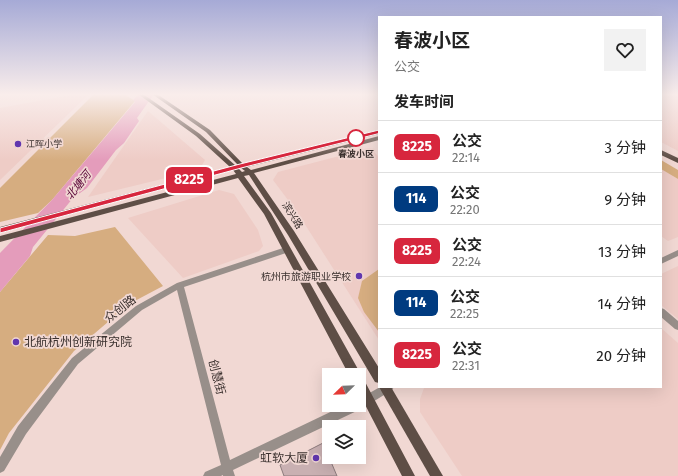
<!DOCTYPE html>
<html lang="zh">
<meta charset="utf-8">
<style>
:root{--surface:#fff;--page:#f2f2f2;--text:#222;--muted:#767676;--line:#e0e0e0}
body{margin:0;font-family:"Fira Sans","Noto Sans SC",sans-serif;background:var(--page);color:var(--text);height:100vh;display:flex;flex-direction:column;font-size:15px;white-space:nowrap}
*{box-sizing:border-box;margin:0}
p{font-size:13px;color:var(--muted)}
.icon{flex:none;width:22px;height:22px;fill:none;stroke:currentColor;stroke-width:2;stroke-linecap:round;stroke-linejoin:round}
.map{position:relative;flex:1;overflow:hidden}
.panel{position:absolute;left:378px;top:16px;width:284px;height:372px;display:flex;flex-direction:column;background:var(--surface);border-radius:0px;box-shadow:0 4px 16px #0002}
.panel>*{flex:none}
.badge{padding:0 8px;border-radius:6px;font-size:14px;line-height:26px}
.needle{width:26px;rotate:247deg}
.controls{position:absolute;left:322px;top:368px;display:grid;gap:8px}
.controls a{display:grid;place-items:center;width:44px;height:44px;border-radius:0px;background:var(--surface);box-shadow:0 4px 16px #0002;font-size:20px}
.map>.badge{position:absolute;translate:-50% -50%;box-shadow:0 0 0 2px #fff}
h2{padding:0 16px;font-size:15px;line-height:36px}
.round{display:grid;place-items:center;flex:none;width:42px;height:42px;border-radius:0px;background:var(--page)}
.overview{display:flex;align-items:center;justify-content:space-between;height:68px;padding:0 16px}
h1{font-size:19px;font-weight:700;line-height:30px}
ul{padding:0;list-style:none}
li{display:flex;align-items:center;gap:12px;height:52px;padding:0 16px;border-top:1px solid var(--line)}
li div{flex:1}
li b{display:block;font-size:15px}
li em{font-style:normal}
li .badge{min-width:44px;font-weight:700;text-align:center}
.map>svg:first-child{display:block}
.built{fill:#eeccc6}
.green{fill:#d6ad80}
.water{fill:#e49cbb}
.building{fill:#c9b0b2;stroke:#8d7b7d}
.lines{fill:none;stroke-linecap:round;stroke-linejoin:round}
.minor{fill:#988f8a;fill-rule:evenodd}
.major{fill:#5e4e46;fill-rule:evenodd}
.line{fill:#d7263d;stroke:#fff}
.stop-dot{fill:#fff;stroke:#d7263d;stroke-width:2}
.poi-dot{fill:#6036ae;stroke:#f1d8d3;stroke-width:1.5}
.labels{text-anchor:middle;stroke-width:3.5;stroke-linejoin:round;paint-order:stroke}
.far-poi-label{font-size:9px;fill:#3a302e;stroke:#f1d8d3;text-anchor:start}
.far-stop-label{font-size:9px;font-weight:bold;fill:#3a302e;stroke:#f1d8d3}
.street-label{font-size:10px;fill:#3a302e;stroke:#f1d8d3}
.poi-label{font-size:10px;fill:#3a302e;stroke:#f1d8d3;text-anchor:end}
.water-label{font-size:11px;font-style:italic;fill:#570135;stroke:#f1d8d3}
.near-street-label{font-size:12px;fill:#3a302e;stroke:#f1d8d3}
.near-poi-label{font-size:12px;fill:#3a302e;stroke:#f1d8d3;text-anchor:start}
</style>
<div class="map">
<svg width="678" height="476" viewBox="0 0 678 476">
<rect width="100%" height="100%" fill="#f1d8d3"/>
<!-- built -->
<g class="built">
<path d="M76 94H89L0 180V108Z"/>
<path d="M661 94H678V151L661 142Z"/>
<path d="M148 111 205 160 199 170 88 197Z"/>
<path d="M370 148 379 157V340L297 212 273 180 278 172Z"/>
<path d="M661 169 678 179V237L668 241 661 236Z"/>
<path d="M219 190 234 194 258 230 263 246 259 251 183 278 128 218Z"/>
<path d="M678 266V319L661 305V274Z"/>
<path d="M661 328 678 343V476H462L420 412V399L424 388 427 387H661Z"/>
</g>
<!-- green -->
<g class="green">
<path d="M94 94H124L135 101 52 200 38 213 0 222V188Z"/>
<path d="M661 160 678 170V179L661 169Z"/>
<path d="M115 227 163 286 129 304 74 351 9 433 0 450V292L48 235 75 236Z"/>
<path d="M379 269V332L364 312 358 298 362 281Z"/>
</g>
<!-- water -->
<path class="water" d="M139 94H154L137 118 139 121 124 143 116 150 87 188 73 198 33 247 30 256 0 292V253L52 200 135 102 133 100Z"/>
<!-- building -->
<path class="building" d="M323 443 337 476H284L280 465Z"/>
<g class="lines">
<!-- minor -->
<g class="minor">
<path d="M374 94H379V96Z"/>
<path d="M286 247 289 248 290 250 289 252 184 287 230 460 345 405H359V399L380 387H394L392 390 363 408 233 470 235 476H223V475L221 476H203L205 472 221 465 177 290 142 310 78 364 26 434 4 471 0 473V457L18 426 72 358 136 306 177 283Z"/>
<path d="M678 250V256L661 264V258Z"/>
<path d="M661 308 664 309 678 321V330L675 329 661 317Z"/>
</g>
<!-- major -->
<g class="major">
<path d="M138 94H143L200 134 236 166 238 165 206 132 152 94H157L210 130 243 164 379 130V134L247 167 251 170 379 136V140L254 173 294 231 379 368V383L375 382 288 235 249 175 244 176 271 213 359 371 360 375V377L363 378 415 476H402L359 393V375H349L264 214 238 178 0 242V236L236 174 233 170 0 233V227L230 167 196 136ZM241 168 245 171 242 172 239 169Z"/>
<path d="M661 150 678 158V163L661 155Z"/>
<path d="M379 387H391L443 476H430Z"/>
</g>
</g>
<!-- sky -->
<linearGradient id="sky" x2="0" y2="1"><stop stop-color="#a6aad6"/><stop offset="0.59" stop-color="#f9edeb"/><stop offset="1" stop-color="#f9edeb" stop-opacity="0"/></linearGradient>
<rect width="678" height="160" fill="url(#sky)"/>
<!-- line -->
<path class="line" d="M379 130 382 132 381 133 245 167 0 233V228L240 164Z"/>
<!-- markers -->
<circle class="stop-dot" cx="356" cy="138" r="8"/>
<g class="poi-dot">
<circle cx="18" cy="144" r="4"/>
<circle cx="359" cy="276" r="4"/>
<circle cx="16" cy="342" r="4"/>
<circle cx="316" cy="458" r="4"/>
</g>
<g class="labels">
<!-- far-poi labels -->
<g class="far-poi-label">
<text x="26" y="147">江晖小学</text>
</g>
<!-- far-stop labels -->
<g class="far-stop-label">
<text x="356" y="157">春波小区</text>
</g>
<!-- street labels -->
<g class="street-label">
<text transform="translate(293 215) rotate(58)" y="4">滨兴路</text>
</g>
<!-- poi labels -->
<g class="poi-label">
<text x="351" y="280">杭州市旅游职业学校</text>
</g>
<!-- water labels -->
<g class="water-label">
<text transform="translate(78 185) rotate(-51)" y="4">北塘河</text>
</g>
<!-- near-street labels -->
<g class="near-street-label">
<text transform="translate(120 309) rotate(-38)" y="4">众创路</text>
<text transform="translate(217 377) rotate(76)" y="4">创慧街</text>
</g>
<!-- near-poi labels -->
<g class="near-poi-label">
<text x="24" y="346">北航杭州创新研究院</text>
<text x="308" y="462" text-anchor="end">虹软大厦</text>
</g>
</g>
</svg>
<div class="controls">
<a><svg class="needle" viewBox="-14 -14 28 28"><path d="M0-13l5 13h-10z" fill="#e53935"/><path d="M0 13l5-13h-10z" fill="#767676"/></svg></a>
<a><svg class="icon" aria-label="layers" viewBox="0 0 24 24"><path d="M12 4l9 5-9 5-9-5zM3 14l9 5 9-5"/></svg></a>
</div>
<b class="badge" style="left:189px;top:180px;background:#d7263d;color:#fff">8225</b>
<section class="panel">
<div class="overview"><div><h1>春波小区</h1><p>公交</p></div><a class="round"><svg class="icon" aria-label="heart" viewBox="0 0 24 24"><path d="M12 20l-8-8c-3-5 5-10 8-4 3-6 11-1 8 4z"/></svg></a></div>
<h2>发车时间</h2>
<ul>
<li><span class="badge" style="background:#d7263d;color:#fff">8225</span><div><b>公交</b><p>22:14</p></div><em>3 分钟</em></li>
<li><span class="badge" style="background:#003b80;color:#fff">114</span><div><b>公交</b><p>22:20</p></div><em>9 分钟</em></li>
<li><span class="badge" style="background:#d7263d;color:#fff">8225</span><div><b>公交</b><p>22:24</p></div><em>13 分钟</em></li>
<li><span class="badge" style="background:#003b80;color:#fff">114</span><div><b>公交</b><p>22:25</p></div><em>14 分钟</em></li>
<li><span class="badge" style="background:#d7263d;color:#fff">8225</span><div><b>公交</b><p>22:31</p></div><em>20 分钟</em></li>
</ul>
</section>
</div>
